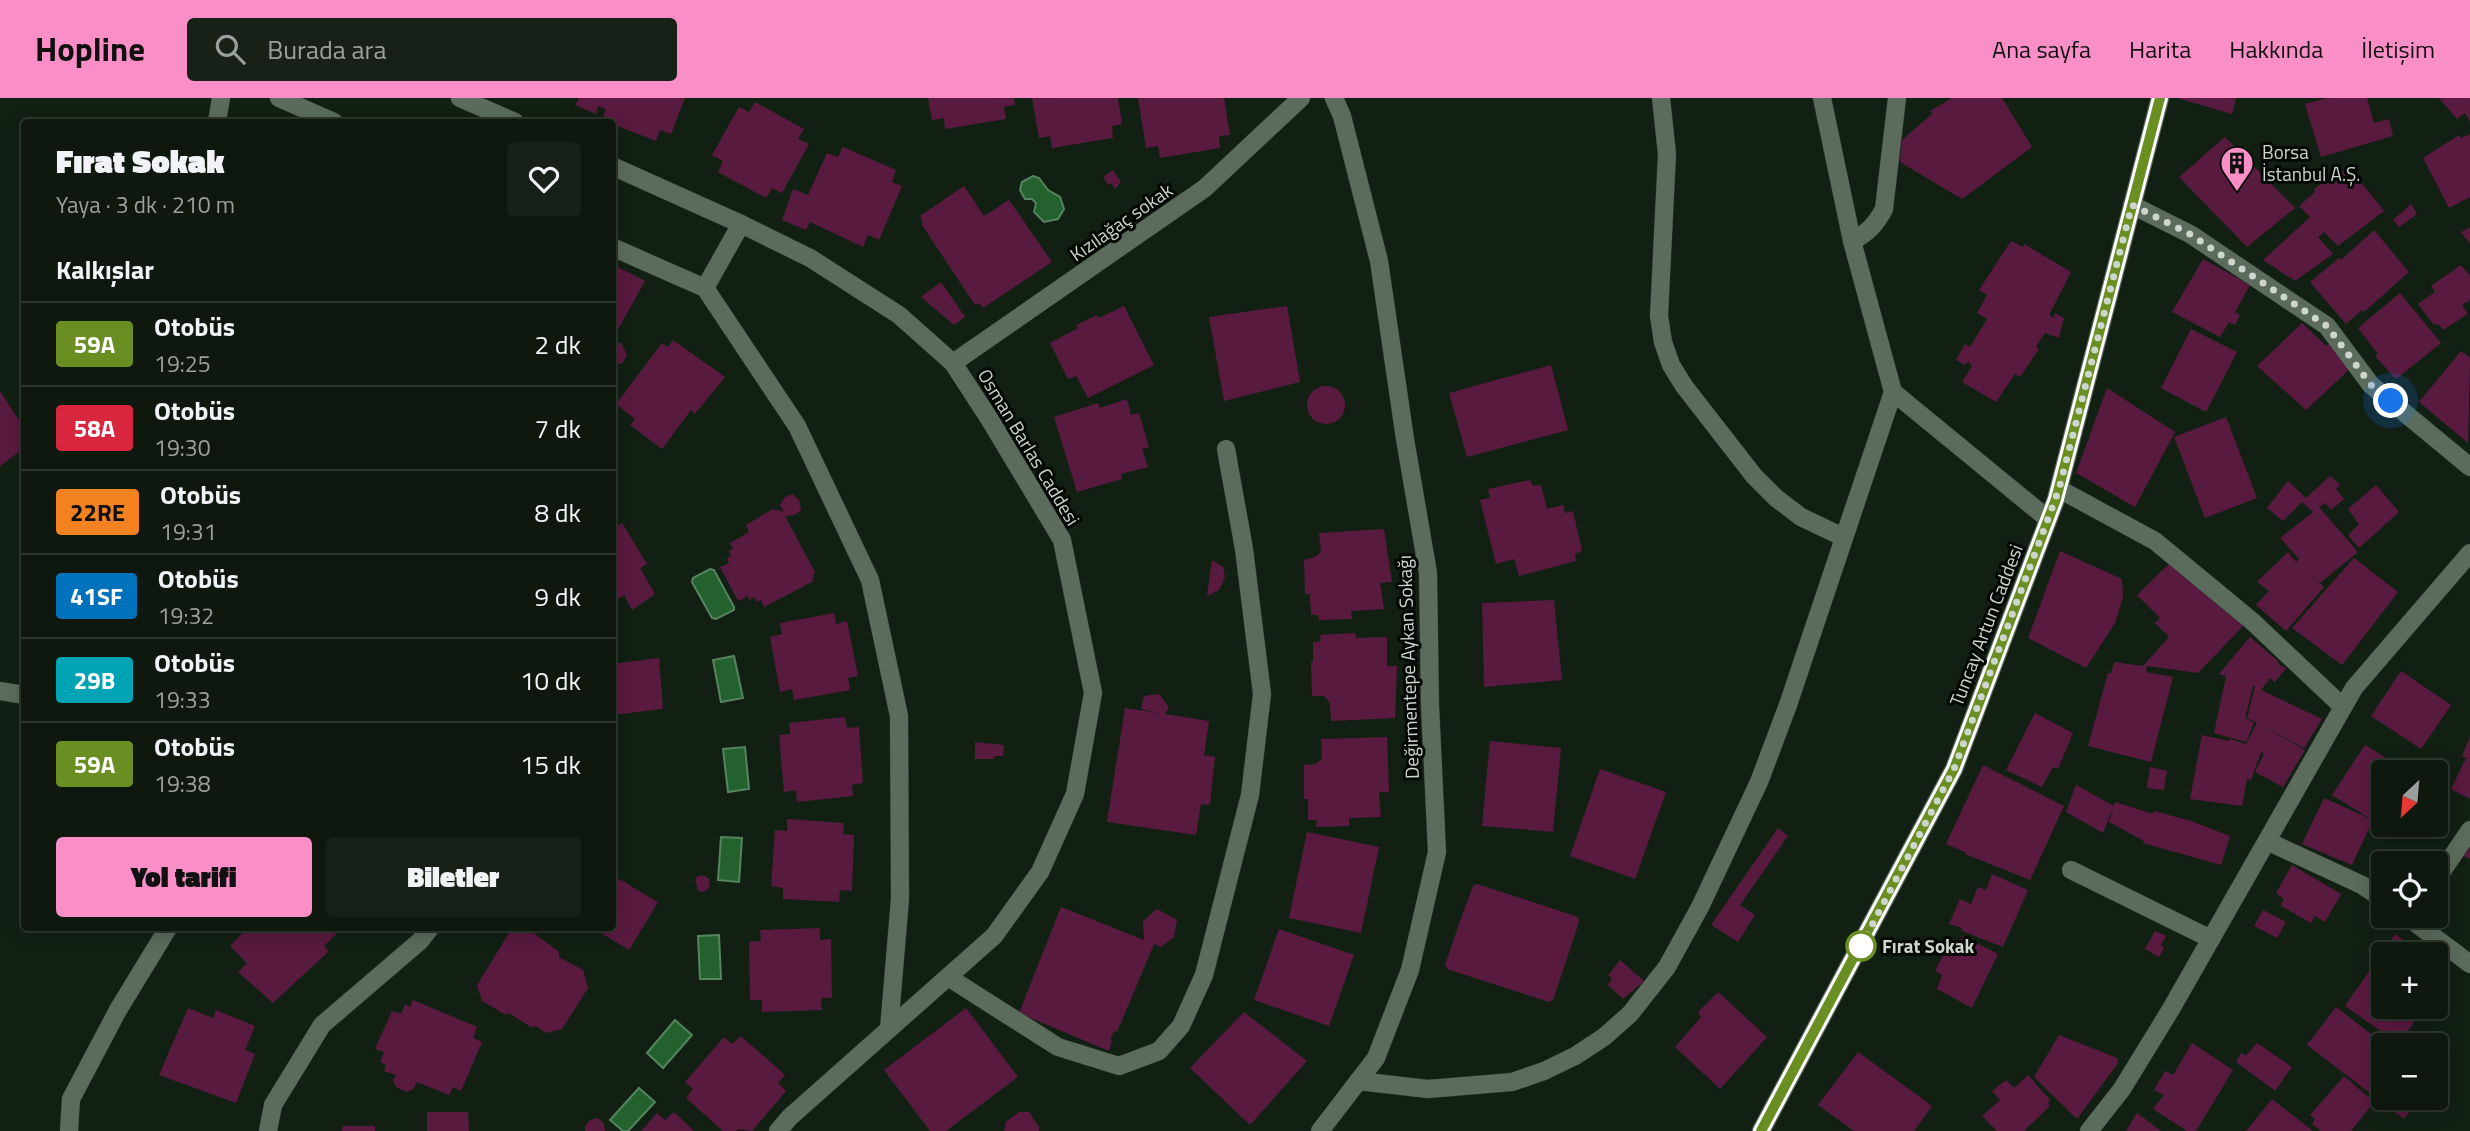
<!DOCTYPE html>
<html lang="tr">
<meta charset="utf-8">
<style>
:root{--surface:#0e180f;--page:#172118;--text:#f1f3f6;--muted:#9ba09e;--line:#2e372f;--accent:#fa8fc7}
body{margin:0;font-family:"Titillium Web",sans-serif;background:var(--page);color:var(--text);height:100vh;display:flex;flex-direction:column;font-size:26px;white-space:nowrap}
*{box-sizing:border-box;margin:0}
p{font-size:23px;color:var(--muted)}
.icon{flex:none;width:38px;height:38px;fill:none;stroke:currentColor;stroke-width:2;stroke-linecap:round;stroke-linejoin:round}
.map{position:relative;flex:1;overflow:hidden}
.side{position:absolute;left:21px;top:21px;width:595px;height:812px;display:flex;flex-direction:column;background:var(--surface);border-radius:7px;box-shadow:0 4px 18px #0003,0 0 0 2px var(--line)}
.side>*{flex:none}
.badge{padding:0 14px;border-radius:5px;font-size:24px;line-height:46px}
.needle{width:46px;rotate:206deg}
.fabs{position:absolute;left:2371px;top:662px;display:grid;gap:14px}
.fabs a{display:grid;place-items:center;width:77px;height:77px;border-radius:7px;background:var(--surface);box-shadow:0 4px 18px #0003,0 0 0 2px var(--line);font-size:35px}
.you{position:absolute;width:35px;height:35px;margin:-18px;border:5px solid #fff;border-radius:50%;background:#1a73e8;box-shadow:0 0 0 10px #1a73e833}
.map>.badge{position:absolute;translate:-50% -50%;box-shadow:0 0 0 4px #fff}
h2{padding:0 35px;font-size:26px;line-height:63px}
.round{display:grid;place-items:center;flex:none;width:74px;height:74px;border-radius:7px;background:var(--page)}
.headline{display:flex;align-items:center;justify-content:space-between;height:119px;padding:0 35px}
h1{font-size:33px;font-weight:800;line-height:52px}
.action{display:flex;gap:14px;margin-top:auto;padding:14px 35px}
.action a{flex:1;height:80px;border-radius:7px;background:var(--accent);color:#111;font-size:28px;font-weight:800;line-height:80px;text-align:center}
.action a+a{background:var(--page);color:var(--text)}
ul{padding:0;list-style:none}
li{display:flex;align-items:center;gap:21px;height:84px;padding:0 35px;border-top:2px solid var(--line)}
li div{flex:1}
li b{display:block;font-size:26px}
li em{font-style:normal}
li .badge{min-width:77px;font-weight:700;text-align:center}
header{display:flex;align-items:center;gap:42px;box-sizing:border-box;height:98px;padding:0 35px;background:var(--accent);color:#111}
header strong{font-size:33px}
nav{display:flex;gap:38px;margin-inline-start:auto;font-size:24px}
.search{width:490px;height:63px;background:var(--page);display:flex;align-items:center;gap:18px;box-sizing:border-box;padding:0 24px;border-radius:7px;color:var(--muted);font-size:26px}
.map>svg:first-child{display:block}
.water{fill:#23612f;stroke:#56845e;stroke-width:2}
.building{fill:#591a3f}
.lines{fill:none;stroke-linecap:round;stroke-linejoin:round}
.street-casing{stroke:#2e372f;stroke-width:19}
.secondary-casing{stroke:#2e372f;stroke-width:19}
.street{stroke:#5b6c5c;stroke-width:18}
.secondary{stroke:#5b6c5c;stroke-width:18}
.line-casing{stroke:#fff;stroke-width:16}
.line{stroke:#6b8e23;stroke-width:10}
.walk{stroke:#ccd6cd;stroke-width:7;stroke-dasharray:0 12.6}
.stop-dot{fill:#fff;stroke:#6b8e23;stroke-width:3.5}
.labels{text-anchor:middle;stroke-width:6;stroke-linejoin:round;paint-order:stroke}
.poi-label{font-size:19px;fill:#ccd6cd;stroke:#040804;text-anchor:start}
.street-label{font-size:19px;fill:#ccd6cd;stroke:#040804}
.stop-label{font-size:19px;font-weight:bold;fill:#ccd6cd;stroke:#040804;text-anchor:start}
</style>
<header>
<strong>Hopline</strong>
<div class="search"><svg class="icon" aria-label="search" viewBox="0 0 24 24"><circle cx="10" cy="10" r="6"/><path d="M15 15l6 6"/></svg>Burada ara</div>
<nav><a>Ana sayfa</a><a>Harita</a><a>Hakkında</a><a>İletişim</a></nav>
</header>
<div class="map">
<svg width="2470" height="1033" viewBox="0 0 2470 1033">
<rect width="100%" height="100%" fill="#122014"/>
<!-- water -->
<g class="water">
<path d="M1033 78 1039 80 1048 92 1060 99 1064 111 1058 121 1044 124 1034 114 1036 105 1032 101H1025L1020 92 1022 84Z"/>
<path d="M710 471 714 472 734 509V512L716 521 712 520 692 484 693 480Z"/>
<path d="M734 558 743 600 721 604 713 562Z"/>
<path d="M745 649 749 691 728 694 723 651Z"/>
<path d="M721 739 742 740 739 784 718 782Z"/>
<path d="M719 837 721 881H700L698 838Z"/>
<path d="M675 922 692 937 663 970 647 955Z"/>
<path d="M639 990 655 1004 628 1033H623L610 1022Z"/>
</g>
<!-- building -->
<g class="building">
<path d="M579 0H685L671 36 660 32 656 43 602 22 606 11 598 8 596 16 575 7Z"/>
<path d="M928 0H1014L1015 7 1004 9 1006 21 945 31 944 20 932 22Z"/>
<path d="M1032 0H1118L1122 26 1112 28 1113 40 1052 50 1050 38 1039 40Z"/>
<path d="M1138 0H1224L1230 37 1219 38 1220 50 1160 60 1158 48 1146 50Z"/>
<path d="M1952 0H2002L2032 49 1962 101 1900 64 1902 42 1932 16 1930 13Z"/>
<path d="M2177 0H2236L2232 16Z"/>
<path d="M2327 0H2367L2374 25 2389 21 2393 38 2321 59 2305 6Z"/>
<path d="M2439 0H2470V24L2465 15 2457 21Z"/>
<path d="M755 4 804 31 798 41 809 46 782 95 772 90 766 100 718 74 723 63 712 57 739 9 749 14Z"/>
<path d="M2470 36V99L2449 110 2423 60 2459 37 2461 40Z"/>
<path d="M2225 39 2295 110 2247 149 2179 79Z"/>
<path d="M843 49 896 72 892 84 902 88 879 142 868 137 863 149 810 124 806 132 782 122 793 91 808 97 827 55 838 59Z"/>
<path d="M2349 69 2384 113 2338 148 2324 134 2318 139 2333 156 2295 183 2263 162 2310 119 2299 108 2315 94 2314 91 2324 84 2326 87 2329 81Z"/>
<path d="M1113 72 1121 84 1115 91 1111 85 1108 87 1103 79Z"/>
<path d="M964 88 984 118 1009 102 1052 164 983 210 979 205 975 207 922 127 923 125 920 118Z"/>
<path d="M20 97H24V116H23Z"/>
<path d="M2411 106 2417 116 2399 129 2393 122Z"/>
<path d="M2470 129V146L2461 134Z"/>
<path d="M2374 132 2409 174 2364 214 2362 212 2346 226 2310 184 2339 160 2341 162Z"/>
<path d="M2011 143 2023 149 2024 146 2071 174 2049 217 2054 220 2055 215 2064 220 2059 240 2045 235 2036 248 2039 251 2020 279 2015 276 1996 304 1962 284 1972 268 1968 263 1965 267 1956 262 1965 246 1970 249 1987 221 1977 215 1987 197 1979 192Z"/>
<path d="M2203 161 2250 187 2235 214 2240 217 2235 227 2229 224 2220 239 2172 214Z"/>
<path d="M612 166 645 183 612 242Z"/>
<path d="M2461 167 2470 178V202L2462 207 2468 216 2443 232 2439 227 2433 226 2418 206 2435 194 2431 188Z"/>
<path d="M941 184 965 219 954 227 921 199Z"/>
<path d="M2400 195 2441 245 2396 281 2375 258 2378 256 2358 230Z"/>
<path d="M1124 208 1154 267 1088 300 1076 278 1068 281 1050 245 1078 230 1076 227 1097 217 1099 220Z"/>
<path d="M1287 208 1300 284 1224 303 1209 219Z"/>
<path d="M2302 225 2326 248 2330 245 2352 269 2306 312 2257 268Z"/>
<path d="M2191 231 2237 254 2206 314 2161 290Z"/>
<path d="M673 242 725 279 695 316 691 312 662 351 630 327 635 321 616 306 662 245 668 249Z"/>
<path d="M612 245H621L627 257 622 266 612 265Z"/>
<path d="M2461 253 2470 260 2468 345 2419 304Z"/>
<path d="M1551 267 1568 332 1467 359 1449 295Z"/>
<circle cx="1326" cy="307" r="19"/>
<path d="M2107 290 2175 334 2135 409 2076 375Z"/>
<path d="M0 293 24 330V350L0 368Z"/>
<path d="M1127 301 1131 317 1139 315 1149 349 1142 351 1148 369 1121 376 1122 381 1077 394 1054 319 1098 305 1100 310Z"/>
<path d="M2226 319 2257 400 2205 420 2174 339Z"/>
<path d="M2330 378 2340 387 2336 391 2344 401 2331 412 2325 405 2319 409 2358 454 2320 485 2308 475 2324 489 2286 533 2256 507 2269 493 2257 484 2288 454 2296 464 2299 461 2280 440 2313 414 2302 404 2283 423 2267 410 2288 383 2306 400Z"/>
<path d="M1530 382 1533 388 1541 387 1547 411 1563 407 1565 415 1573 413 1582 453 1575 456 1576 463 1519 478 1514 461 1496 466 1480 402 1490 400 1488 391Z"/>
<path d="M2376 387 2399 414 2359 450 2348 437 2359 426 2348 411Z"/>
<path d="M793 396 799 402 801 412 795 417 785 418 815 474 812 484 764 509 761 502 756 504 755 499 749 502 748 498 738 503 720 469 729 465 727 460 731 458 729 453 733 451 730 445 749 434 746 427 773 411 784 414 780 407 785 399Z"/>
<path d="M622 425 647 466 640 470 655 496 632 512 624 497 612 504V431Z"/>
<path d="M1384 431 1392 484 1380 485 1384 511 1351 513 1352 521 1319 522 1318 517H1311L1310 496H1305L1304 462 1315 459 1321 454 1319 435Z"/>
<path d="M2060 453 2122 481 2123 499 2115 525 2086 570 2028 540Z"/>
<path d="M2175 460 2243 528 2198 575 2147 568 2146 574 2173 579 2151 664 2088 648 2108 575H2111L2114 564 2143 568 2169 539 2155 525 2160 520 2137 497Z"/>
<path d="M2354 460 2398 494 2342 567 2292 530Z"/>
<path d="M1212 462 1223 469 1225 479 1219 492 1207 498Z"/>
<path d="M1554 502 1562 582 1484 589 1482 505Z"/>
<path d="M834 515 836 526 847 523 858 578 848 580 850 592 794 602 792 591 780 594 770 539 782 536 780 525Z"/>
<path d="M1355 535 1356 540 1387 539V568H1397L1395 620 1331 623 1330 605 1324 598H1312L1311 564 1313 563V544L1321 543 1320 537Z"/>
<path d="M2250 539 2278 563 2279 567 2286 570 2275 584 2270 580 2261 592 2322 621 2304 650 2259 626 2305 652 2283 689 2255 674 2264 656 2261 654 2251 682 2247 681 2242 708 2190 701 2202 637 2229 643 2230 641 2246 646 2257 625 2247 620 2255 589 2253 588 2245 620 2254 625 2246 644 2214 635 2226 578 2219 576Z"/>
<path d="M659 560 663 611 612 617V566Z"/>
<path d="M2401 573 2451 607 2421 651 2371 618Z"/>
<path d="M1159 596 1169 609 1165 616 1209 623 1204 657 1215 659 1210 707 1201 706 1196 737 1107 724 1125 610 1159 615 1141 611 1144 598Z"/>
<path d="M2035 615 2073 635 2058 671 2053 669 2042 689 2006 672Z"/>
<path d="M845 619 847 630 859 629 863 685 852 687 853 698 797 704 796 692 784 694 779 637 790 636 789 625Z"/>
<path d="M1387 639 1389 694H1379L1381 719 1349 720V728L1316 729 1317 722H1308V701H1304V667L1315 666 1322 661 1321 641Z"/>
<path d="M2470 639V701L2451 691 2466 660 2462 658Z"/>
<path d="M1490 643 1561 650 1553 734 1482 728Z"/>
<path d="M975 644 1004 647 1003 658H994V661H975Z"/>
<path d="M2365 647 2409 674H2384V726H2392L2387 731 2332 697Z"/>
<path d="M1983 667 2064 708 2030 782 1965 756V754L1946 746Z"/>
<path d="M2150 669 2167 673 2164 692 2147 690Z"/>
<path d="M1600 671 1666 694 1635 781 1570 758Z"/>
<path d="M2076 687 2114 708 2103 735 2066 714Z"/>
<path d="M2324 700 2373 722 2352 767 2302 746Z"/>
<path d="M2115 704 2153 716 2154 713 2191 723 2230 738 2221 767 2143 745 2144 743 2109 724Z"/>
<path d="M787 721 844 725 843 736 854 737 852 793 840 792 839 804 783 801V790L771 788 775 732 787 733Z"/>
<path d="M1778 730 1788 738 1740 807 1755 817 1738 844 1711 827Z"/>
<path d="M1307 734 1379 749 1361 835 1289 820Z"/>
<path d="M2470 744V761L2462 757Z"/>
<path d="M2292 767 2341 796 2325 824 2315 818 2311 825 2281 808 2284 801 2276 795Z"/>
<path d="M1992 776 2028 792 2003 849 1962 833V830L1949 826 1960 801 1971 806 1978 789 1986 792Z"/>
<path d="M612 777 658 804 629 852 593 830H612Z"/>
<path d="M698 778H705L710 782 709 790 704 794 698 793 695 781Z"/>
<path d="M1477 786 1578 819 1579 824 1553 902 1549 904 1447 871 1445 867 1460 823 1473 788Z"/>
<path d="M1061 809 1144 842 1143 823 1157 811 1177 822 1174 839 1161 849 1154 846 1117 934 1114 933 1110 942 1112 943 1109 953 1019 915Z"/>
<path d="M2263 812 2286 824 2277 840 2254 828Z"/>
<path d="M247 830H335L339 833 324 848 329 853 273 905 238 874 247 865 230 848Z"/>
<path d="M527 830 559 854V859L583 872 588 890 562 931 546 935 536 928 531 929 509 915 506 917 482 903 477 887 511 832Z"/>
<path d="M820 830V842L831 841 832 900H821L822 912 762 914V902H750L749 844 761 843 760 832Z"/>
<path d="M1279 831 1354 857 1329 928 1254 902Z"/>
<path d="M2155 833 2166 838 2161 847 2164 850 2159 859 2145 851Z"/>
<path d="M2395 836 2424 856H2384V908H2425L2399 946 2345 908Z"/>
<path d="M1963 838 1998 856 1972 910 1937 891 1942 877 1935 873 1945 853 1952 857Z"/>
<path d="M1620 862 1644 883 1623 901 1608 887 1612 880 1608 877Z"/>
<path d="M2436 864 2449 873 2436 892Z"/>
<path d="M1718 894 1767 939 1720 991 1675 949 1701 919 1698 914Z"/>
<path d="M413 902 477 929 473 940 482 944 461 993 453 989 449 997 417 984 413 991 407 994 396 989 393 982 396 977 384 973 386 967 380 964 384 954 375 951 392 913 401 916 405 906 410 909Z"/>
<path d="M2336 909 2384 946V999H2421L2404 1021 2307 947Z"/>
<path d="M188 910 213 920 216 912 255 928 245 952 255 956 236 1005 159 977Z"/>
<path d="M966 910 1018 979 946 1033H930L884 972Z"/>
<path d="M1244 914 1307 963 1250 1027 1190 970Z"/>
<path d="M2059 937 2117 960 2118 965 2077 1021 2034 979Z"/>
<path d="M741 938 785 977 778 985 786 993 752 1033 738 1031 736 1033H723L686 1000 693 991 685 984 724 939 732 946Z"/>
<path d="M2192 945 2233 972 2196 1033H2187L2153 1011 2164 997 2154 992 2165 973 2173 977Z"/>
<path d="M2257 945 2292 969 2275 993 2236 964 2241 955 2246 958Z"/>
<path d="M1858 954 1932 1008 1914 1033H1854L1818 1007Z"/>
<path d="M2028 977 2050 1002 2048 1005 2050 1008 2024 1033H1997L1982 1018 2000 1002 1992 993 2006 982 2014 990Z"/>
<path d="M2344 978 2374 1004 2351 1033H2321L2312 1026 2315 1021 2310 1017Z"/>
<path d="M2272 1001 2313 1033H2246Z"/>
<path d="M427 1014H468L469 1033H427Z"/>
<path d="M674 1014 694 1033H641L657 1015 665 1022Z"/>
<path d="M1019 1014H1029L1039 1029V1033H1004L1006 1024Z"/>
<path d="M2137 1015 2161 1033H2126Z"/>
<path d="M598 1020 604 1026 605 1033H585V1028L590 1022Z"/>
<path d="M343 1028H375V1033H342Z"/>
</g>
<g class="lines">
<defs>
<g id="street">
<path d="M279 0 334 24"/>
<path d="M460 0 515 24"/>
<path d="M1661 0 1667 56 1659 218 1663 244 1671 267 1684 288 1754 378 1776 400 1801 419 1843 439"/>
<path d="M1822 0 1852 143 1893 294 2048 421"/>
<path d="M217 24 221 0"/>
<path d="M612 68 741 126"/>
<path d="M2132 107 2190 136 2327 228 2371 287 2470 369"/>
<path d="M1852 143C1868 135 1876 126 1884 111L1897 0"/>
<path d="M612 149 705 190 797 328 870 482 899 618 900 801 889 931"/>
<path d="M705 190 741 126 810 160 899 217 953 265 990 322 1062 442 1093 595 1075 696 1040 774 994 838 790 1019 778 1033"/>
<path d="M953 265 1205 90 1301 0"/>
<path d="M2059 391 2155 443 2253 524 2343 609"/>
<path d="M0 593 24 597"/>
<path d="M2267 743 2362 787 2384 802"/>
<path d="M2071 772 2211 841"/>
<path d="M2436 782 2470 732"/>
<path d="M2405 817 2470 866"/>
<path d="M948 879 1058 949 1119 968 1159 953 1181 928 1204 877 1250 697 1262 596 1244 451 1226 351"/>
<path d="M1358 983 1428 991 1512 984 1544 973 1575 958 1604 939 1630 916 1667 869 1700 809 1759 684 1788 607 1893 294"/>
<path d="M69 1033 71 1001 118 912 168 830"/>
<path d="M268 1033 273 1007 322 927 420 843 430 830"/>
<path d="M1320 1033 1376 960 1410 872 1437 754 1430 607 1428 475 1405 341 1379 163 1342 18 1334 0"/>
<path d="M2089 1033 2122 991 2171 911 2354 590 2470 455"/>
</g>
<path id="secondary" d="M1761 1033 1954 671 2056 401 2160 0"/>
</defs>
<!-- street casing -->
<use href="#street" class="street-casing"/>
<!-- secondary casing -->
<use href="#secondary" class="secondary-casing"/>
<!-- street -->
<use href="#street" class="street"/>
<!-- secondary -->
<use href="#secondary" class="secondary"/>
</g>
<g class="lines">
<defs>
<path id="line" d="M1761 1033 1954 671 2056 401 2160 0"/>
</defs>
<!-- line casing -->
<use href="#line" class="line-casing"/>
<!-- line -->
<use href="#line" class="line"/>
<!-- walk -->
<path class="walk" d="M1861 848 1954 671 2048 421 2059 391 2132 107 2190 136 2327 228 2371 287 2391 303"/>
</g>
<!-- icons -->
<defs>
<symbol id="building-pin" viewBox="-11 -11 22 30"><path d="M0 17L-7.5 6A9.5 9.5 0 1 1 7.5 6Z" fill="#fa8fc7" stroke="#040804"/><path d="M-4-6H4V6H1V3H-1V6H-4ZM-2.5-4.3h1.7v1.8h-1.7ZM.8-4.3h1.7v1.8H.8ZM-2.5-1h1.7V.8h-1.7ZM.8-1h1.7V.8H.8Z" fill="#111"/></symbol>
</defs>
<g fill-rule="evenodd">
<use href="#building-pin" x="2218" y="46" width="38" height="52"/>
</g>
<!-- markers -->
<circle class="stop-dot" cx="1861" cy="848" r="14"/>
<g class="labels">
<!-- poi labels -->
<g class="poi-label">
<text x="2262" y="61">Borsa<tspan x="2262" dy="22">İstanbul A.Ş.</tspan></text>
</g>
<!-- street labels -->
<g class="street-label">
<text transform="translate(1121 124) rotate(-35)" y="7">Kızılağaç sokak</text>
<text transform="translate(1029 349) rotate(59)" y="7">Osman Barlas Caddesi</text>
<text transform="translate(1986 527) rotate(-69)" y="7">Tuncay Artun Caddesi</text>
<text transform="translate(1408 569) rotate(-92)" y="7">Değirmentepe Aykan Sokağı</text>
</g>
<!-- stop labels -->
<g class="stop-label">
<text x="1882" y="855">Fırat Sokak</text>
</g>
</g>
</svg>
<div class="fabs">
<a><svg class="needle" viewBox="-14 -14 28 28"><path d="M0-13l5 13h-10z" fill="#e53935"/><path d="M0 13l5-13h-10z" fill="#9ba09e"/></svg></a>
<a><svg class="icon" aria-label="locate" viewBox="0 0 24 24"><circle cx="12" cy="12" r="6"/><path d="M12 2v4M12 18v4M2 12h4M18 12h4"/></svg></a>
<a>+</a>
<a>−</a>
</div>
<div class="you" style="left:2391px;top:303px"></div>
<section class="side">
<div class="headline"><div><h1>Fırat Sokak</h1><p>Yaya · 3 dk · 210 m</p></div><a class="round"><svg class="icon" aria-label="heart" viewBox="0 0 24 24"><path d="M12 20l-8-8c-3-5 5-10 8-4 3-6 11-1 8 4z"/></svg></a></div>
<h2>Kalkışlar</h2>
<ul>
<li><span class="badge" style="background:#6b8e23;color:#fff">59A</span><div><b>Otobüs</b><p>19:25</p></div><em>2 dk</em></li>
<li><span class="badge" style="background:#d7263d;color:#fff">58A</span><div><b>Otobüs</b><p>19:30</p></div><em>7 dk</em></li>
<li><span class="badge" style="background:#f58220;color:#111">22RE</span><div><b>Otobüs</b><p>19:31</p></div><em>8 dk</em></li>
<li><span class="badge" style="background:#0072bc;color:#fff">41SF</span><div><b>Otobüs</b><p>19:32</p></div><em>9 dk</em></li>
<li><span class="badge" style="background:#00a3b4;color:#fff">29B</span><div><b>Otobüs</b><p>19:33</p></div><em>10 dk</em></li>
<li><span class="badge" style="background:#6b8e23;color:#fff">59A</span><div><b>Otobüs</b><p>19:38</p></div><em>15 dk</em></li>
</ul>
<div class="action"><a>Yol tarifi</a><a>Biletler</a></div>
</section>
</div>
